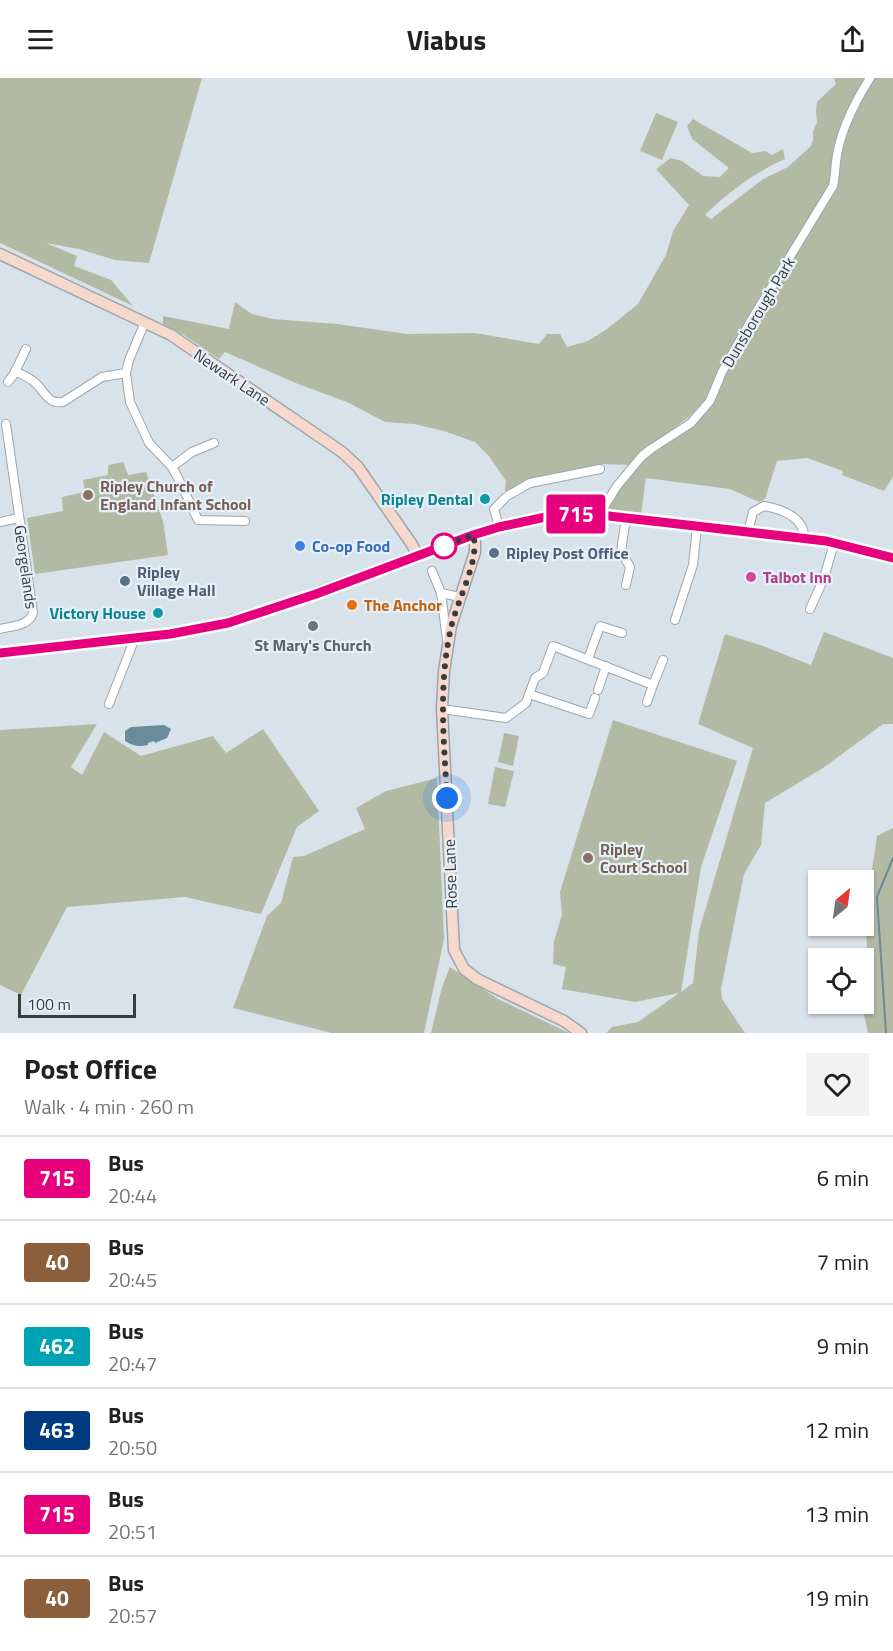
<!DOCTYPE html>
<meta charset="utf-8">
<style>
:root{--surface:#fff;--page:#f2f2f2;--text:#202124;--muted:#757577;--line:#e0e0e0}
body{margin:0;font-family:"Titillium Web",sans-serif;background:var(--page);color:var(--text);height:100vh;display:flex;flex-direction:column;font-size:22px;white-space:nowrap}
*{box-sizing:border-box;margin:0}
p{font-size:20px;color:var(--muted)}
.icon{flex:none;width:33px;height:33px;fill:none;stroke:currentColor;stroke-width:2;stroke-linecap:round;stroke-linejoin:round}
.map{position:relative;height:955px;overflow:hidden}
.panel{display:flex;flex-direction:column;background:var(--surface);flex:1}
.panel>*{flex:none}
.badge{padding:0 12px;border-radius:4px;font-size:21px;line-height:39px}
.needle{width:39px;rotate:29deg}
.fabs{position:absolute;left:808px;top:792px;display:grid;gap:12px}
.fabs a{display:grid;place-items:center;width:66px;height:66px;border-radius:0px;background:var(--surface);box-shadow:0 2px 4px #0004;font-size:30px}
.scale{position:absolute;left:18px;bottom:15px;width:118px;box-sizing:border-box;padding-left:6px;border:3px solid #383c3f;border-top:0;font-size:16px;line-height:21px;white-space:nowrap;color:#383c3f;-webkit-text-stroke:4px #e6f0f8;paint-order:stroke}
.you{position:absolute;width:30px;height:30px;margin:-15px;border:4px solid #fff;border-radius:50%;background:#1a73e8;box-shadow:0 0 0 9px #1a73e833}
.map>.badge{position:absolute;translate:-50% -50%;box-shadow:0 0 0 3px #fff}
.round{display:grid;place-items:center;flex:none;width:63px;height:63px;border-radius:0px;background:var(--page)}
.overview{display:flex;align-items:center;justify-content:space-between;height:102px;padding:0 24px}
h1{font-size:28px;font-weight:700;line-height:45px}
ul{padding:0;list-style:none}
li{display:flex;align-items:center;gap:18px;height:84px;padding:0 24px;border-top:2px solid var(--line)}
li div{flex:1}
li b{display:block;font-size:22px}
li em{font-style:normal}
li .badge{min-width:66px;font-weight:700;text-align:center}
header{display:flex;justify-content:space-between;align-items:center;height:78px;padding:0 24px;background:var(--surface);font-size:27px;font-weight:700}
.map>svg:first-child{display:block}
.green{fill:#b2baa4}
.water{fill:#6a8b99}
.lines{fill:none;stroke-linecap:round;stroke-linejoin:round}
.stream{stroke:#6a8b99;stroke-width:2}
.street-casing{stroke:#9ca6ad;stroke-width:10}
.secondary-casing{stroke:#9ca6ad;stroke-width:13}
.street{stroke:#fff;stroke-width:8}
.secondary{stroke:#f6d9cc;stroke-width:10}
.line-casing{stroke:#fff;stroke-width:14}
.line{stroke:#e6007e;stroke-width:9}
.walk{stroke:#383c3f;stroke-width:6;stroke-dasharray:0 10.8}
.education-dot{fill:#8d6e63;stroke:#e6f0f8;stroke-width:2}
.culture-dot{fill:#0f9aa8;stroke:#e6f0f8;stroke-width:2}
.shop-dot{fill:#3f7fe0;stroke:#e6f0f8;stroke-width:2}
.stop-dot{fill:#fff;stroke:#e6007e;stroke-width:3}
.service-dot{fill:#5c6f8a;stroke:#e6f0f8;stroke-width:2}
.hotel-dot{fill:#d1479c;stroke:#e6f0f8;stroke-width:2}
.food-dot{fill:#e8710a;stroke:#e6f0f8;stroke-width:2}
.worship-dot{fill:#6b7280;stroke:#e6f0f8;stroke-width:2}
.labels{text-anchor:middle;stroke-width:4.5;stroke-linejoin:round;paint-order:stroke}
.street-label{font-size:16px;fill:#383c3f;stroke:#e6f0f8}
.education-label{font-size:16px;font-weight:bold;fill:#785e54;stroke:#e6f0f8;text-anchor:start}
.culture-label{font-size:16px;font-weight:bold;fill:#0d838f;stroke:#e6f0f8;text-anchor:end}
.shop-label{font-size:16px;font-weight:bold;fill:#366cbe;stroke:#e6f0f8;text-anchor:start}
.service-label{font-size:16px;font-weight:bold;fill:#4e5e75;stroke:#e6f0f8;text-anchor:start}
.hotel-label{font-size:16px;font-weight:bold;fill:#b23c85;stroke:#e6f0f8;text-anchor:start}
.food-label{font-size:16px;font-weight:bold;fill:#c56008;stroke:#e6f0f8;text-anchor:start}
.worship-label{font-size:16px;font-weight:bold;fill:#5b616d;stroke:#e6f0f8}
</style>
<header><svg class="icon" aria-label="menu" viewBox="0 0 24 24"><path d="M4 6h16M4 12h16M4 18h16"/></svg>Viabus<svg class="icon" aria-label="share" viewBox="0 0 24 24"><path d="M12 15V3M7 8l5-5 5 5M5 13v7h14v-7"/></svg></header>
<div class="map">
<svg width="893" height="955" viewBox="0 0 893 955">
<rect width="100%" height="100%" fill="#d8e2ea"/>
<!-- green -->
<g class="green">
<path d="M0 0H202L149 185 115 182 79 171 46 165 77 178 74 188 111 202 133 228 0 165Z"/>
<path d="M834 0H868L839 61 832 107 739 259 705 322 690 338 646 371 632 387 602 386 522 408 508 416 505 413 506 403 489 378 475 364 444 353 414 346 385 344 347 324 298 306 225 274 219 281 184 257 163 246V238L229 251 235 224 252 236 273 241 337 246 407 256 475 255 539 266 547 256H560L567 269 588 263 607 251 638 226 666 177 673 153 689 127 656 91 671 80 682 83 703 98 720 99 729 90 692 61 687 48 693 41 752 75 765 73 772 77 783 71 785 81C756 94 728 114 705 137L711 141 763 101 788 89 811 68 813 62V53L817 45 816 33 817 24 836 6Z"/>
<path d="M872 0H893V399L884 413 842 397 843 393 807 380 777 383 765 421 759 424 730 411 646 400 641 436 611 432 609 428 619 409 646 378 696 345 702 339 713 324 730 285 734 281 836 108C841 63 852 40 872 0Z"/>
<path d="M656 35 678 44 662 82 640 73Z"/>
<path d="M123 384 128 397 146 394 163 443 168 477 35 496 27 440 63 433 62 419 85 414 83 402 108 397V387Z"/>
<path d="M824 554 893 580V646H883L823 690 765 725 761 767 744 796 721 911 722 921 745 955H606L612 949 638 944 679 915 635 924 562 911 566 889 553 886 554 863 562 837 560 814 613 642 737 683 701 789 681 914 693 905 699 853 753 670 698 646 725 556 763 568 811 587Z"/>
<path d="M97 646 71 689 82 697 104 654 141 678 213 658 226 675 263 651 319 733 297 749 261 836 185 819 67 829 21 917 0 907V652Z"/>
<path d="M504 655 519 658 513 688 498 684Z"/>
<path d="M495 689 514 693 505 729 488 726Z"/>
<path d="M437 700 444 861 424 955H332L233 930 267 838 281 825 293 779 304 778 365 751 356 730 386 713Z"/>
<path d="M893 750V955H868L864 937 868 882 865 840 877 758Z"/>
<path d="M450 889 498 921 569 955H431L442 909Z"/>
</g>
<!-- water -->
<path class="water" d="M164 647 171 651 167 660 155 665 154 663 148 665V667C139 669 133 668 125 663V653L131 649Z"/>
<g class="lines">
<!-- stream -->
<path class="stream" d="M886 955 877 819 893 780"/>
<defs>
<g id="street">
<path d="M145 244 129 282 126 295 130 324 149 365 172 389 178 400 198 442 245 443"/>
<path d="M15 293C21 296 28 299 33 303 44 311 47 327 63 324L102 299 126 295"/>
<path d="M8 304 14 296 26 271"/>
<path d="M172 389 192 374 214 365"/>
<path d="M509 417 530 405 600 391"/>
<path d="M599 437 617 408 642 378 651 371 691 345 710 323 722 294 752 241 833 108C835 100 835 92 836 84 839 55 855 24 870 0"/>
<path d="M626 440 621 473 630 489 626 507"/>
<path d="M0 444 19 440"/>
<path d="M499 449 494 431 505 420"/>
<path d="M748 454 753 434 764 428C782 431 805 440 804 460"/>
<path d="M432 493 441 515 447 562"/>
<path d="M441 515 460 519"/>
<path d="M810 531 824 500 834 465"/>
<path d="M675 542 693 487 697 449"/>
<path d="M0 551C12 548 29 548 33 535L6 346"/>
<path d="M588 581 600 548 622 555"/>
<path d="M598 612 606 588"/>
<path d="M529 616 589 636 595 620"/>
<path d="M647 624 653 607"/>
<path d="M109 626 135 560"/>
<path d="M442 631 506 640 526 625 535 600 543 595 553 568 653 607 663 582"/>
</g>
<g id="secondary">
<path d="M0 176 171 257 342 374 358 389 411 465 418 478"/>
<path d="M473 457 475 464V474L451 548 444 593 442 631 454 872 464 891 477 901 564 943 581 955"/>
<path d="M0 575 170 556 219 547 295 523 473 457 499 449 550 438 599 437 826 463 893 480"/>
</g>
</defs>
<!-- street casing -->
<use href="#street" class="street-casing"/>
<!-- secondary casing -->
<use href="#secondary" class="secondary-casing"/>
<!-- street -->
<use href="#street" class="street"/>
<!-- secondary -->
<use href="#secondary" class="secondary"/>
</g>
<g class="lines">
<defs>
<path id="line" d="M0 575 170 556 228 545 316 516 473 457 499 449 550 438 600 437 826 463 893 480"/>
</defs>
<!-- line casing -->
<use href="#line" class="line-casing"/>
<!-- line -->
<use href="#line" class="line"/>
<!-- walk -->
<path class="walk" d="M444 468 436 471 473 457C481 480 456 525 451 550 438 607 444 663 447 720"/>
</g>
<!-- markers -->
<g class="education-dot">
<circle cx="88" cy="417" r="6"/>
<circle cx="588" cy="780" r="6"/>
</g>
<g class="culture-dot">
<circle cx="485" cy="421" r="6"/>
<circle cx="158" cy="535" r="6"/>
</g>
<circle class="shop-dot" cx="300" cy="468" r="6"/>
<circle class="stop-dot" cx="444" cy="468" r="12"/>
<g class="service-dot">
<circle cx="494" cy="475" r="6"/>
<circle cx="125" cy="503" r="6"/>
</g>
<circle class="hotel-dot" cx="751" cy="499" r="6"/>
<circle class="food-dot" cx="352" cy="527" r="6"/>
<circle class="worship-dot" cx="313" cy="548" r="6"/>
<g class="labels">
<!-- street labels -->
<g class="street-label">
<text transform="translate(758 234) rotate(-59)" y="6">Dunsborough Park</text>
<text transform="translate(232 299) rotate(34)" y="6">Newark Lane</text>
<text transform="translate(26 489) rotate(82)" y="6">Georgelands</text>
<text transform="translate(450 796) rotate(-92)" y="6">Rose Lane</text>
</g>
<!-- education labels -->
<g class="education-label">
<text x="100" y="414">Ripley Church of<tspan x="100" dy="18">England Infant School</tspan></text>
<text x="600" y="777">Ripley<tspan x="600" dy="18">Court School</tspan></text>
</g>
<!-- culture labels -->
<g class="culture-label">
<text x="473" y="427">Ripley Dental</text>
<text x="146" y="541">Victory House</text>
</g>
<!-- shop labels -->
<g class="shop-label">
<text x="312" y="474">Co-op Food</text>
</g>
<!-- service labels -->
<g class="service-label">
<text x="506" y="481">Ripley Post Office</text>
<text x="137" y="500">Ripley<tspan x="137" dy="18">Village Hall</tspan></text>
</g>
<!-- hotel labels -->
<g class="hotel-label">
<text x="763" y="505">Talbot Inn</text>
</g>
<!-- food labels -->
<g class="food-label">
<text x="364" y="533">The Anchor</text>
</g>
<!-- worship labels -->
<g class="worship-label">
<text x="313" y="573">St Mary's Church</text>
</g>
</g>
</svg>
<div class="fabs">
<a><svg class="needle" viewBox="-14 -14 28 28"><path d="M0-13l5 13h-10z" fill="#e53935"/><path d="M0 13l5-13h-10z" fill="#757577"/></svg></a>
<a><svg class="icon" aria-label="locate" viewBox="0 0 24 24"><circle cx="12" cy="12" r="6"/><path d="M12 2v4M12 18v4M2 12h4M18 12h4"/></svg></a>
</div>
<div class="scale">100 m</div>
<div class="you" style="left:447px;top:720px"></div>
<b class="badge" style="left:576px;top:436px;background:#e6007e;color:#fff">715</b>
</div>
<section class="panel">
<div class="overview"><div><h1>Post Office</h1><p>Walk · 4 min · 260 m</p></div><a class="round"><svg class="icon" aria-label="heart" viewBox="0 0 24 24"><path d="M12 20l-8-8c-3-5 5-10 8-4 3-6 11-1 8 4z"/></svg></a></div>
<ul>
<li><span class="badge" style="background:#e6007e;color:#fff">715</span><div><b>Bus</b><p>20:44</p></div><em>6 min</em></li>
<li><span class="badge" style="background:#8b5e3c;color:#fff">40</span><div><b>Bus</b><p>20:45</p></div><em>7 min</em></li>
<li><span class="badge" style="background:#00a3b4;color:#fff">462</span><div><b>Bus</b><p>20:47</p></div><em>9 min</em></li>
<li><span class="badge" style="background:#003b80;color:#fff">463</span><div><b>Bus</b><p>20:50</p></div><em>12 min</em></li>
<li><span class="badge" style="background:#e6007e;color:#fff">715</span><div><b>Bus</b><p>20:51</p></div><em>13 min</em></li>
<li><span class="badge" style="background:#8b5e3c;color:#fff">40</span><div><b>Bus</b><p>20:57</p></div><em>19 min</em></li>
</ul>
</section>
